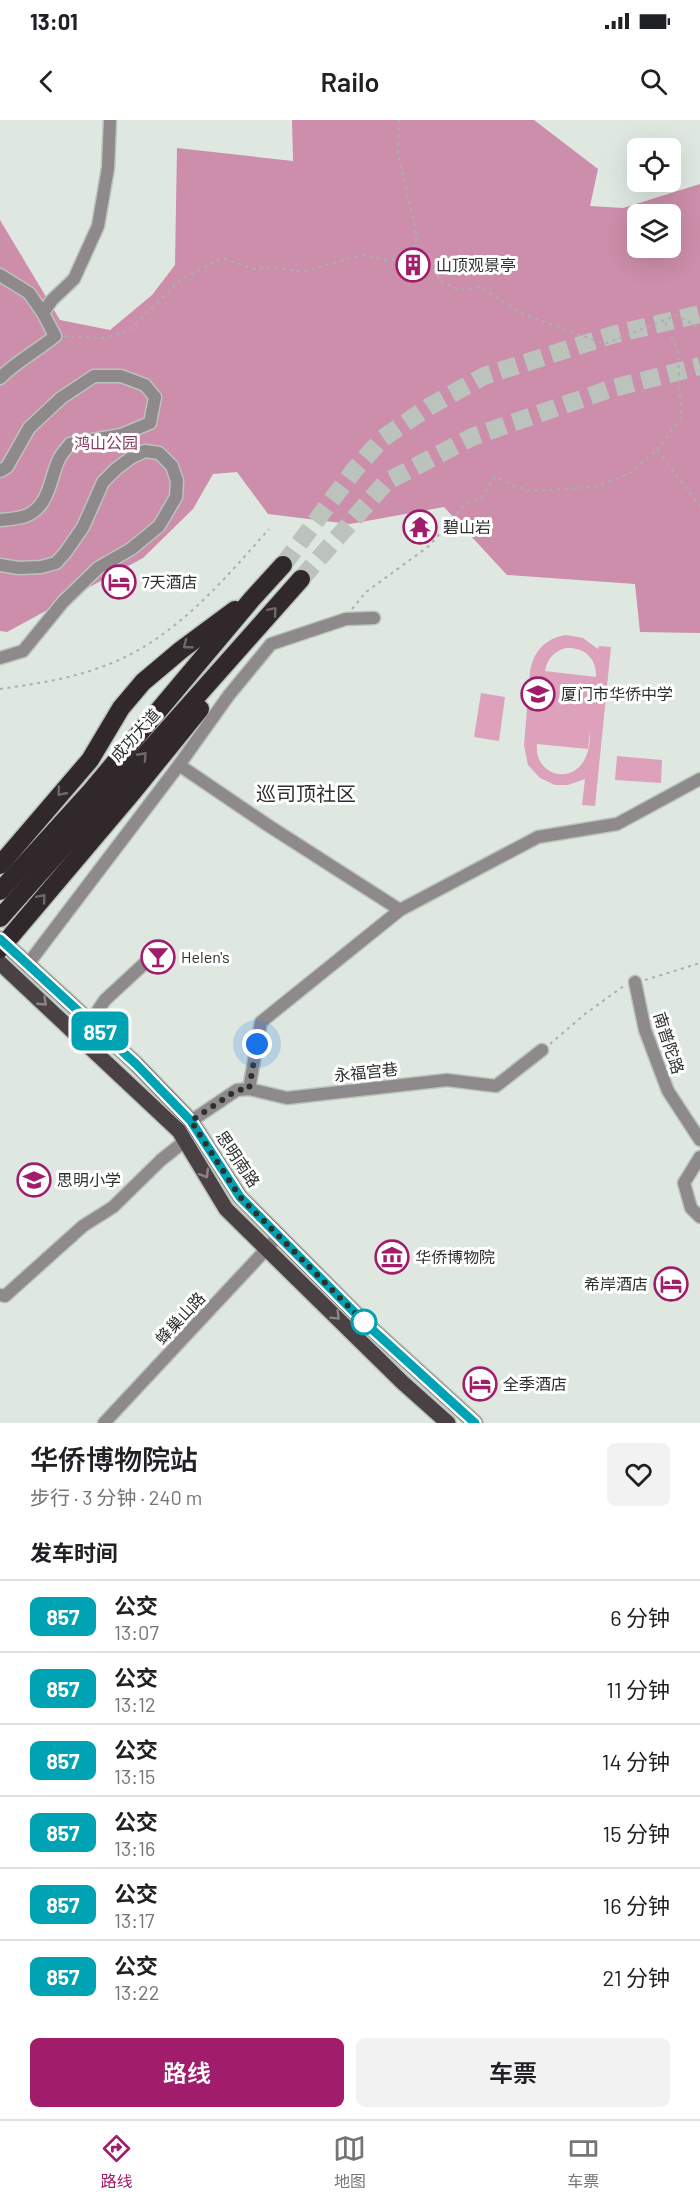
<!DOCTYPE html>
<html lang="zh">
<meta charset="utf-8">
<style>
:root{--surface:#fff;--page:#f2f2f2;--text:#202124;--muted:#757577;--line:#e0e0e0;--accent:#a11c6a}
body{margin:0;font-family:Barlow,"Noto Sans SC",sans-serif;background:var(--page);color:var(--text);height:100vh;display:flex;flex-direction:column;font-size:22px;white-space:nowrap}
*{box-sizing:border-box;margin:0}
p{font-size:20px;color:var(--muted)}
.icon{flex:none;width:33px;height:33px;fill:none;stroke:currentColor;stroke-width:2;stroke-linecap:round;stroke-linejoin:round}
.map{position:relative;height:1303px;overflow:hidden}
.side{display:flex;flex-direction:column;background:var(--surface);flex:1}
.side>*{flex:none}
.badge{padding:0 12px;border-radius:9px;font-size:21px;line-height:39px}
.controls{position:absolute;left:627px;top:18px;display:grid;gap:12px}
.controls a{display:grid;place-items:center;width:54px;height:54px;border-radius:9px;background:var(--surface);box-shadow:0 6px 24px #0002;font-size:30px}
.you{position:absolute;width:30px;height:30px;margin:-15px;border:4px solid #fff;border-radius:50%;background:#1a73e8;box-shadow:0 0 0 9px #1a73e833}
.map>.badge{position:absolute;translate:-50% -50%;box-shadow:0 0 0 3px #fff}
h2{padding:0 30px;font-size:22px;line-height:54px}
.round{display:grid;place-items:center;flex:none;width:63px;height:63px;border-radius:9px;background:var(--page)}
.summary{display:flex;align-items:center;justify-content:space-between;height:102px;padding:0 30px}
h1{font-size:28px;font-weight:600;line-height:45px}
.cta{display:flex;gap:12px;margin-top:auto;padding:12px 30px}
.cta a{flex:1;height:69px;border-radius:9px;background:var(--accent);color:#fff;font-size:24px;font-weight:600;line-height:69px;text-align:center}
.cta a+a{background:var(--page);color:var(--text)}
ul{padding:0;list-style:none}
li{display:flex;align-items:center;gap:18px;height:72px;padding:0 30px;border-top:2px solid var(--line)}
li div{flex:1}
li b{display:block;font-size:22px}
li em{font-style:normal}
li .badge{min-width:66px;font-weight:700;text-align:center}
.status{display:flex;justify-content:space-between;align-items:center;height:42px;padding:0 30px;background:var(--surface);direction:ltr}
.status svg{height:16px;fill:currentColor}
header{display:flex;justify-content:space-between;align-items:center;height:78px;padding:0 30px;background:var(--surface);font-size:27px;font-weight:600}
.dock{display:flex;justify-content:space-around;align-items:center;height:84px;border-top:2px solid var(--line);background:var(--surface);font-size:16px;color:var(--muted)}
.dock a{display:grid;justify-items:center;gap:3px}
.dock .active{color:var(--accent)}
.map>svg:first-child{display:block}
.green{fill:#dda1bc;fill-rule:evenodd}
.forest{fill:#cc8eaa;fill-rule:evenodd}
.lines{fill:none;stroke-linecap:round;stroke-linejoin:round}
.highway-tunnel{stroke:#bbc3bc;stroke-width:18;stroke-dasharray:18 9;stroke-linecap:butt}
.minor-casing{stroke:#bbc3bc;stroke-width:15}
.major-casing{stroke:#bbc3bc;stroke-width:18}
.highway-casing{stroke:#bbc3bc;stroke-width:21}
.path{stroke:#a9b1aa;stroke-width:2;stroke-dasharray:3 4.5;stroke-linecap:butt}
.minor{stroke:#8e898b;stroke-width:12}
.major{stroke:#494144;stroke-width:15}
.highway{stroke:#31282c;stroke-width:18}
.oneway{stroke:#6f686b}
.oneway2{stroke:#898485}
.line-casing{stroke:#fff;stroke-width:14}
.line{stroke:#00a3b4;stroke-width:9}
.walk{stroke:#2d312e;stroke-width:6;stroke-dasharray:0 10.8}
.stop-dot{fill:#fff;stroke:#00a3b4;stroke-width:3}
.labels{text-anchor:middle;stroke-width:6;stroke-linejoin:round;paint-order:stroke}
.poi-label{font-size:16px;fill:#2d312e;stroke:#fff;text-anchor:start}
.park-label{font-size:16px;fill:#85395f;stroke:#fff}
.street-label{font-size:16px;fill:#2d312e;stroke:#fff}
.quarter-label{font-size:20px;fill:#2d312e;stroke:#fff}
</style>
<div class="status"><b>13:01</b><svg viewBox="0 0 49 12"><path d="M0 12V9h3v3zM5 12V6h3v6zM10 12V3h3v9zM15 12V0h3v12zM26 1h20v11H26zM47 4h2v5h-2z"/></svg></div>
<header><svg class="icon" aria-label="back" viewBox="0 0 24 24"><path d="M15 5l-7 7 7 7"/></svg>Railo<svg class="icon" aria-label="search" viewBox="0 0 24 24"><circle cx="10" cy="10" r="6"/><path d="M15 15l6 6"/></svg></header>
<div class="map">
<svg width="700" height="1303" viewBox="0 0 700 1303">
<rect width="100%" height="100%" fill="#dfe8e0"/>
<!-- green -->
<g class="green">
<path d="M566 515 583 518 598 529 599 526 611 527 595 686 582 685 585 659 568 665H555L540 658 528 645 524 625 530 552C533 531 546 518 566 515ZM566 528C584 527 597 538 596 557L545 551C547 539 554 531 566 528ZM590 611C592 671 533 662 537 624L588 629Z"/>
<path d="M481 573 505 577 499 621 474 617Z"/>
<path d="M617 636 662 640 661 663 615 660Z"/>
</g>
<!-- forest -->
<path class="forest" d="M292 0H534L598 49 590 86 623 88 700 64V513L640 512 635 464 507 455 444 387 350 404 268 394 237 352 213 354 193 389 143 438 7 512 0 511V100L60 200 110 210 152 175 175 145 177 28 293 41ZM638 94H670V128H638Z"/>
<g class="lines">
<!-- highway-tunnel -->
<g class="highway-tunnel">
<path d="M283 445 355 349 383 318 430 286 484 256 612 215 700 194"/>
<path d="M301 459 386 362 472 317 610 269 700 246"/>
</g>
<defs>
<g id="minor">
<path d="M0 155 29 173 43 193 55 216C37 231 17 241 0 258"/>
<path d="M43 193 52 180 74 159 98 106 108 48 110 0"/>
<path d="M0 351 7 347 29 308 61 278 94 256H121L145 265 155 277 150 303 121 315 70 324C67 328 62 333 59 339 50 358 50 384 28 395 19 399 9 399 0 400"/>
<path d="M0 445 19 448 41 447 56 443 65 433 83 407 103 362 116 349 132 337 145 331 159 333 172 346 177 361 176 377 159 406 131 429 98 448 63 482 23 531 0 538"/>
<path d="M179 645 269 706 400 790"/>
<path d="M28 844 179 645 229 575 271 524 346 499 374 498"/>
<path d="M635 862 645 910 668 971 700 1020"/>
<path d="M90 902 105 880 146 842"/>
<path d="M249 969 261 902 400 790 538 717 617 704 700 659"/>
<path d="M191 1001 237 970 249 969 287 978 447 960 496 966 542 930"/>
<path d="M700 1037 684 1063 691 1088 700 1097"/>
<path d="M0 1175 5 1176 83 1106 113 1087 161 1040 185 1021"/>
<path d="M104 1303 273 1122"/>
</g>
<g id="major">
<path d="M0 819 136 944 191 1001 240 1077 364 1202 475 1303"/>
<path d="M0 843 179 1011 226 1089 402 1262 448 1303"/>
</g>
<g id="highway">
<path d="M0 745 90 640 121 588 143 562 181 530 235 490"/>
<path d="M0 771 91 671 252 479 283 445"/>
<path d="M0 798 301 459"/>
<path d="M0 829 132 673 200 589"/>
</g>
</defs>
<!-- minor casing -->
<use href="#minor" class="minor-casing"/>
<!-- major casing -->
<use href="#major" class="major-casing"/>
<!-- highway casing -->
<use href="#highway" class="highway-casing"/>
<!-- path -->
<g class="path">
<path d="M399 0 398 33 417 116 411 137"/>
<path d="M64 216 104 218 128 211 180 160 222 138 253 149 278 148 303 152 362 135 386 140 411 137 436 151 440 161 459 170 480 167 525 195 605 224 677 195 700 209"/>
<path d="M657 330 681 298 678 231 664 200"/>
<path d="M352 489 366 472 429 426 466 383 481 378 495 357 514 366 532 371 595 367 630 353 657 330 700 386"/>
<path d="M0 569C35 564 70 559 104 546 173 521 222 462 269 409"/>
<path d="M645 860 700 843"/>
<path d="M550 924 585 894 625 865"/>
</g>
<!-- minor -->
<use href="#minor" class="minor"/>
<!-- major -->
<use href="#major" class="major"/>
<!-- highway -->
<use href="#highway" class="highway"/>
</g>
<!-- one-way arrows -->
<defs><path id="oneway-chevron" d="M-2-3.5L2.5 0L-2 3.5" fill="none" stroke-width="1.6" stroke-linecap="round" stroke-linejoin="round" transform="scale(1.5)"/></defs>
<g class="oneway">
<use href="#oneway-chevron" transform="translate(273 491) rotate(-49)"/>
<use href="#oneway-chevron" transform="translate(187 525) rotate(142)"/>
<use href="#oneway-chevron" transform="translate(143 636) rotate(-48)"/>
<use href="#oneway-chevron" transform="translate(61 672) rotate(129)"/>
<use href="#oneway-chevron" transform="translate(42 778) rotate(-50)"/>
</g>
<g class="oneway2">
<use href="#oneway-chevron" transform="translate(43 882) rotate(43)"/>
<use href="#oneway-chevron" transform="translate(205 1054) rotate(58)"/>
<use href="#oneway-chevron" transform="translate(336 1196) rotate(45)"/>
</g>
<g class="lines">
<defs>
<path id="line" d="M0 819 136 944 191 1001 240 1077 364 1202 475 1303"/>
</defs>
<!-- line casing -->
<use href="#line" class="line-casing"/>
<!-- line -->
<use href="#line" class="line"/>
<!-- walk -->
<path class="walk" d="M257 924 249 969 237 970 191 1001 240 1077 364 1202"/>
</g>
<!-- icons -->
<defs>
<symbol id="building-ring" viewBox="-11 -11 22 22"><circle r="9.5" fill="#fff" stroke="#a11c6a" stroke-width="1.5"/><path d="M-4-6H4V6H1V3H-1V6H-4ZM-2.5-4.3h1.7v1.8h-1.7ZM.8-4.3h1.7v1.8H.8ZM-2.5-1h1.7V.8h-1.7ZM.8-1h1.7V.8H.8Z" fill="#a11c6a"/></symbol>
<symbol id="temple-ring" viewBox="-11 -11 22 22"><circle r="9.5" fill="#fff" stroke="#a11c6a" stroke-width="1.5"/><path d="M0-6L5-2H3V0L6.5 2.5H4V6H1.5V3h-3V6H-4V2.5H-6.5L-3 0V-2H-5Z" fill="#a11c6a"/></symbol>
<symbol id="hotel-ring" viewBox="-11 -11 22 22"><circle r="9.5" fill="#fff" stroke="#a11c6a" stroke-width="1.5"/><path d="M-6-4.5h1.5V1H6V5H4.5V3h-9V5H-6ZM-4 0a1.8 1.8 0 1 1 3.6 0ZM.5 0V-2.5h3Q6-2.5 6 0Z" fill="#a11c6a"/></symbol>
<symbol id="school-ring" viewBox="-11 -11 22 22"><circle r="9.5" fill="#fff" stroke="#a11c6a" stroke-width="1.5"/><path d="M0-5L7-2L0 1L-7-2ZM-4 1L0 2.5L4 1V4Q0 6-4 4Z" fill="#a11c6a"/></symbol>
<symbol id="bar-ring" viewBox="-11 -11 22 22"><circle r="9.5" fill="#fff" stroke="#a11c6a" stroke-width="1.5"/><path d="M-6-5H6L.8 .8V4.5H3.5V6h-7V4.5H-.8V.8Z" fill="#a11c6a"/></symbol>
<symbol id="museum-ring" viewBox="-11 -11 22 22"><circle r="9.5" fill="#fff" stroke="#a11c6a" stroke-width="1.5"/><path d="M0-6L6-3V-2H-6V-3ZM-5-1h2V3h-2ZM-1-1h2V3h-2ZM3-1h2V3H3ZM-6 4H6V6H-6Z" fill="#a11c6a"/></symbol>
</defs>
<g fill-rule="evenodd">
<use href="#building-ring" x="394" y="126" width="38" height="38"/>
<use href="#temple-ring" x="401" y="388" width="38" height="38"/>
<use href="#hotel-ring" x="100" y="443" width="38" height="38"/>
<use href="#school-ring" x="519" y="555" width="38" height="38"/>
<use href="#bar-ring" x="139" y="818" width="38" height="38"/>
<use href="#school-ring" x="15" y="1041" width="38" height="38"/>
<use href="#museum-ring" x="373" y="1118" width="38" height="38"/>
<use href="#hotel-ring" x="652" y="1145" width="38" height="38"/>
<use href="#hotel-ring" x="461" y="1245" width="38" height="38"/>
</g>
<!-- markers -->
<circle class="stop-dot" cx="364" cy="1202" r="12"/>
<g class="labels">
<!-- poi labels -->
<g class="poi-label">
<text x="436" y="151">山顶观景亭</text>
<text x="443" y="413">碧山岩</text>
<text x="142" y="468">7天酒店</text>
<text x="561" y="580">厦门市华侨中学</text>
<text x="181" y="843">Helen's</text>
<text x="57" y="1066">思明小学</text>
<text x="415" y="1143">华侨博物院</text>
<text x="648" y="1170" text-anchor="end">希岸酒店</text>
<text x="503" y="1270">全季酒店</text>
</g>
<!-- park labels -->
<g class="park-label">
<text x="106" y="329">鸿山公园</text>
</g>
<!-- street labels -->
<g class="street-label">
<text transform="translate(135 615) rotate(-48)" y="6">成功大道</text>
<text transform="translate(669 923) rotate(72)" y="6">南普陀路</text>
<text transform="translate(366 952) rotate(-6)" y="6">永福宫巷</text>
<text transform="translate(238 1039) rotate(56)" y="6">思明南路</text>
<text transform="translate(180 1198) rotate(-47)" y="6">蜂巢山路</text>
</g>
<!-- quarter labels -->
<g class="quarter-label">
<text x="306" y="681">巡司顶社区</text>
</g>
</g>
</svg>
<div class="controls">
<a><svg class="icon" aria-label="locate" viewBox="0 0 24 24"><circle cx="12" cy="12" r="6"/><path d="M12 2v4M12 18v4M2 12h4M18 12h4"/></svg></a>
<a><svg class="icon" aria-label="layers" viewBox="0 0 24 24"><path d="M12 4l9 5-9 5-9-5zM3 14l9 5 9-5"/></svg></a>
</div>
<div class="you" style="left:257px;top:924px"></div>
<b class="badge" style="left:100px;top:911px;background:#00a3b4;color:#fff">857</b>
</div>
<section class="side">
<div class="summary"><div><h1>华侨博物院站</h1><p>步行 · 3 分钟 · 240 m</p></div><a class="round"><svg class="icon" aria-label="heart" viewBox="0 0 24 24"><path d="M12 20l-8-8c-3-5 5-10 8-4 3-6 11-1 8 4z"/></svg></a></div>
<h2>发车时间</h2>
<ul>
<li><span class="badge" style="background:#00a3b4;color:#fff">857</span><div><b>公交</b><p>13:07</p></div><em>6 分钟</em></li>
<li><span class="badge" style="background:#00a3b4;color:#fff">857</span><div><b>公交</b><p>13:12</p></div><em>11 分钟</em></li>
<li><span class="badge" style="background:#00a3b4;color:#fff">857</span><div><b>公交</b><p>13:15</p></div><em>14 分钟</em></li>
<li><span class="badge" style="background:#00a3b4;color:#fff">857</span><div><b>公交</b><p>13:16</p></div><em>15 分钟</em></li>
<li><span class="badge" style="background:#00a3b4;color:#fff">857</span><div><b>公交</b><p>13:17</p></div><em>16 分钟</em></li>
<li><span class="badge" style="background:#00a3b4;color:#fff">857</span><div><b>公交</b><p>13:22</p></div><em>21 分钟</em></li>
</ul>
<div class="cta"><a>路线</a><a>车票</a></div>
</section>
<nav class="dock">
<a class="active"><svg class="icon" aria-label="directions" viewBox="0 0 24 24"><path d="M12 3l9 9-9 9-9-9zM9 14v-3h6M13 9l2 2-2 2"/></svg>路线</a>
<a><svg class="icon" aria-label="map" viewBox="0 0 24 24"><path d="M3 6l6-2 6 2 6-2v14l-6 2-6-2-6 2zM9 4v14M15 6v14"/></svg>地图</a>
<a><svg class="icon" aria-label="tickets" viewBox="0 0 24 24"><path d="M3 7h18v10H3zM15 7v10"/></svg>车票</a>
</nav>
